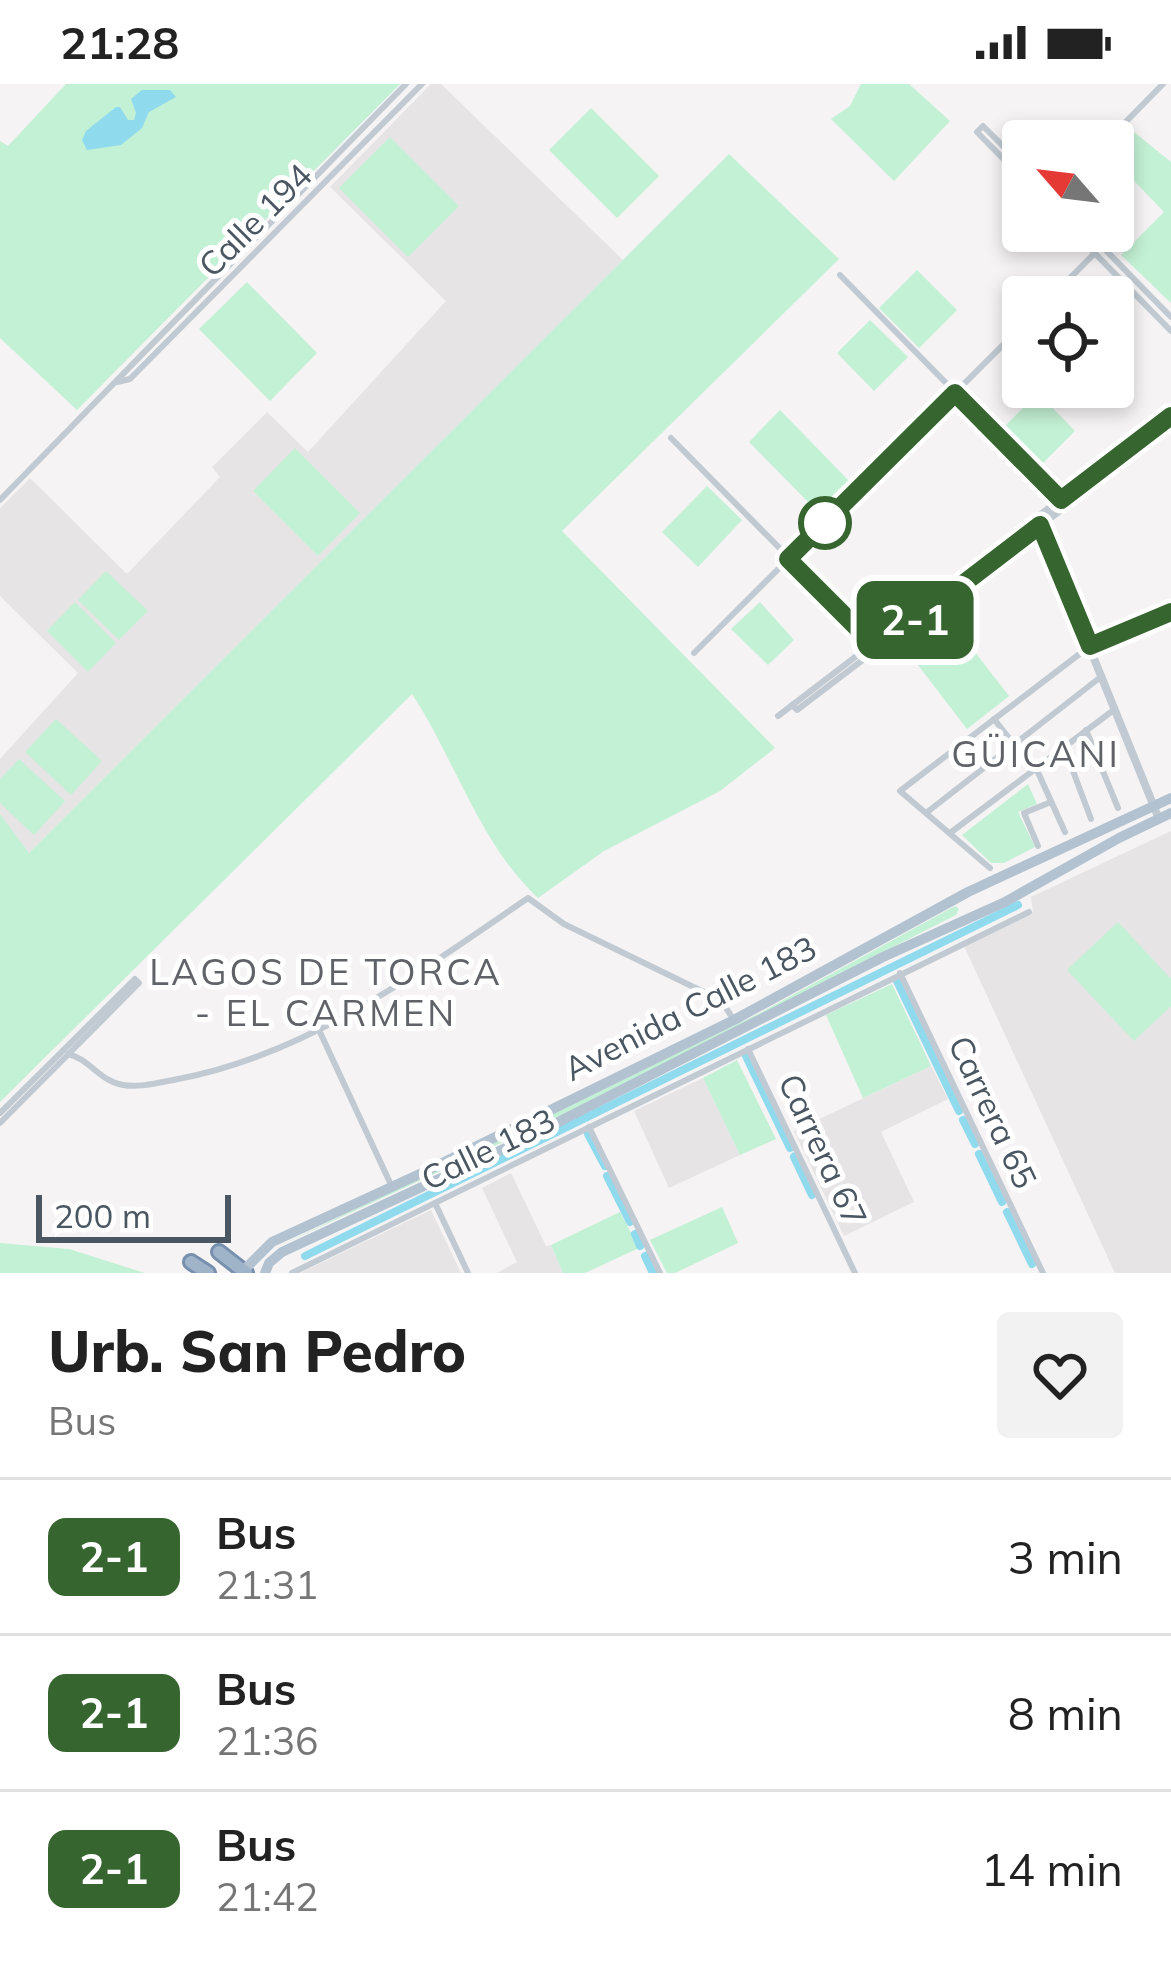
<!DOCTYPE html>
<meta charset="utf-8">
<style>
:root{--surface:#fff;--page:#f2f2f2;--text:#222;--muted:#767676;--line:#e0e0e0}
body{margin:0;font-family:Mulish,sans-serif;background:var(--page);color:var(--text);height:100vh;display:flex;flex-direction:column;font-size:45px;white-space:nowrap}
*{box-sizing:border-box;margin:0}
p{font-size:39px;color:var(--muted)}
.icon{flex:none;width:66px;height:66px;fill:none;stroke:currentColor;stroke-width:2;stroke-linecap:round;stroke-linejoin:round}
.map{position:relative;height:1189px;overflow:hidden}
.panel{display:flex;flex-direction:column;background:var(--surface);flex:1}
.panel>*{flex:none}
.badge{padding:0 24px;border-radius:18px;font-size:42px;line-height:78px}
.needle{width:78px;rotate:298deg}
.buttons{position:absolute;left:1002px;top:36px;display:grid;gap:24px}
.buttons a{display:grid;place-items:center;width:132px;height:132px;border-radius:12px;background:var(--surface);box-shadow:0 6px 18px #0003;font-size:60px}
.scale{position:absolute;left:36px;bottom:30px;width:195px;box-sizing:border-box;padding-left:12px;border:6px solid #4a5661;border-top:0;font-size:33px;line-height:42px;white-space:nowrap;color:#4a5661;-webkit-text-stroke:9px #fff;paint-order:stroke}
.map>.badge{position:absolute;translate:-50% -50%;box-shadow:0 0 0 6px #fff}
.round{display:grid;place-items:center;flex:none;width:126px;height:126px;border-radius:12px;background:var(--page)}
.summary{display:flex;align-items:center;justify-content:space-between;height:204px;padding:0 48px}
h1{font-size:57px;font-weight:800;line-height:90px}
ul{padding:0;list-style:none}
li{display:flex;align-items:center;gap:36px;height:156px;padding:0 48px;border-top:3px solid var(--line)}
li div{flex:1}
li b{display:block;font-size:45px}
li em{font-style:normal}
li .badge{min-width:132px;font-weight:700;text-align:center}
.status{display:flex;justify-content:space-between;align-items:center;height:84px;padding:0 60px;background:var(--surface);direction:ltr}
.status svg{height:33px;fill:currentColor}
.map>svg:first-child{display:block}
.education{fill:#e6e4e5}
.green{fill:#c3f1d5}
.water{fill:#90daee}
.lines{fill:none;stroke-linecap:round;stroke-linejoin:round}
.stream{stroke:#90daee;stroke-width:3}
.canal{stroke:#90daee;stroke-width:8}
.trunk-casing{stroke:#7690ad;stroke-width:18}
.minor{stroke:#c1cad2;stroke-width:6}
.tertiary{stroke:#c1cad2;stroke-width:8}
.primary{stroke:#b3c2d1;stroke-width:10}
.trunk{stroke:#9fb4c9;stroke-width:12}
.line-casing{stroke:#fff;stroke-width:27}
.line{stroke:#36652f;stroke-width:18}
.stop-dot{fill:#fff;stroke:#36652f;stroke-width:6}
.labels{text-anchor:middle;stroke-width:10;stroke-linejoin:round;paint-order:stroke}
.street-label{font-size:33px;fill:#4a5661;stroke:#fff}
.neighbourhood-label{font-size:36px;letter-spacing:3px;fill:#5f6368;stroke:#fff}
</style>
<div class="status"><b>21:28</b><svg viewBox="0 0 49 12"><path d="M0 12V9h3v3zM5 12V6h3v6zM10 12V3h3v9zM15 12V0h3v12zM26 1h20v11H26zM47 4h2v5h-2z"/></svg></div>
<div class="map">
<svg width="1171" height="1189" viewBox="0 0 1171 1189">
<rect width="100%" height="100%" fill="#f5f3f3"/>
<!-- education -->
<g class="education">
<path d="M431 0H441L623 176 28 770 0 730V675L78 589 0 512V424L30 394 127 490 220 393 212 383 267 328 308 368 446 217 330 103Z"/>
<path d="M1171 747V1189H1115L964 862 1033 827 1031 813Z"/>
<path d="M931 982 948 1015 881 1048 914 1118 844 1152 794 1047Z"/>
<path d="M703 994 740 1071 669 1104 634 1027Z"/>
<path d="M511 1089 546 1162 551 1161 563 1189H497L517 1178 482 1104Z"/>
<path d="M431 1126 461 1189H300Z"/>
</g>
<!-- green -->
<g class="green">
<path d="M66 0H400L77 326 0 254V57L8 62Z"/>
<path d="M861 0H909L950 37 894 97 831 35 850 22Z"/>
<path d="M591 24 659 92 617 134 549 66Z"/>
<path d="M1134 48 1171 78V219L1121 171 1164 128 1113 75V68Z"/>
<path d="M390 53 459 122 408 173 339 104Z"/>
<path d="M729 70 839 175 562 447 775 664 720 707 604 767 538 814C479 759 455 675 412 610L0 1018V730L29 769Z"/>
<path d="M917 186 957 226 919 264 879 224Z"/>
<path d="M247 198 317 269 270 317 199 245Z"/>
<path d="M870 236 908 273 874 307 837 269Z"/>
<path d="M1038 309 1075 347 1039 383 1002 345Z"/>
<path d="M780 326 850 398 819 429 749 358Z"/>
<path d="M295 364 360 429 318 472 253 407Z"/>
<path d="M707 402 742 436 698 483 662 448Z"/>
<path d="M106 487 148 527 119 556 78 516Z"/>
<path d="M75 518 116 559 88 588 47 547Z"/>
<path d="M760 518 794 556 768 581 731 545Z"/>
<path d="M940 523 1009 612 967 645 898 555Z"/>
<path d="M56 635 102 677 71 711 25 668Z"/>
<path d="M19 675 65 717 34 751 0 719V695Z"/>
<path d="M1028 700 1037 720 1018 728 1035 763 1004 779H991L962 751Z"/>
<path d="M955 822 959 825 956 831 570 1027 279 1162 758 930Z"/>
<path d="M1118 838 1171 895V922L1134 957 1067 886Z"/>
<path d="M892 900 931 982 863 1014 826 931Z"/>
<path d="M737 976 776 1055 740 1071 703 994Z"/>
<path d="M722 1123 738 1159 675 1189H667L650 1156Z"/>
<path d="M620 1128 639 1164 585 1189H563L551 1161Z"/>
<path d="M0 1159 69 1165 145 1189H0Z"/>
</g>
<!-- water -->
<path class="water" d="M142 6H170L176 13 149 28 142 44 121 61 87 66 82 56 86 47 116 23H120L128 36H134L136 29 131 15Z"/>
<g class="lines">
<!-- stream -->
<path class="stream" d="M793 1070 794 1073"/>
<!-- canal -->
<g class="canal">
<path d="M896 895 959 1027"/>
<path d="M746 972 790 1064"/>
<path d="M963 1036 975 1060"/>
<path d="M588 1050 605 1082"/>
<path d="M979 1070 1002 1118"/>
<path d="M794 1073 812 1111"/>
<path d="M607 1092 630 1138"/>
<path d="M1007 1128 1032 1180"/>
<path d="M635 1150 640 1162"/>
<path d="M305 1172 1018 821"/>
<path d="M645 1172 653 1189"/>
</g>
<defs>
<g id="trunk">
<path d="M219 1168 246 1189"/>
<path d="M191 1178 208 1189"/>
</g>
</defs>
<!-- trunk casing -->
<use href="#trunk" class="trunk-casing"/>
<!-- minor -->
<g class="minor">
<path d="M1107 57 1163 0"/>
<path d="M1023 82 983 42 977 48 1023 95"/>
<path d="M1073 147 1171 247"/>
<path d="M1087 147 1171 233"/>
<path d="M840 191 1060 415"/>
<path d="M1051 213 1095 169"/>
<path d="M117 298 130 295 422 0"/>
<path d="M671 354 875 561"/>
<path d="M0 416 406 0"/>
<path d="M694 569 1023 241"/>
<path d="M792 621 797 626 1040 441"/>
<path d="M778 632 1037 434"/>
<path d="M994 635 1034 686"/>
<path d="M1086 646 1118 724"/>
<path d="M1064 663 1091 735"/>
<path d="M1036 684 1065 748"/>
<path d="M926 729 1102 592"/>
<path d="M950 749 1115 625"/>
<path d="M1038 762 1024 729 1051 718"/>
<path d="M990 784 900 707 1090 562 1171 528"/>
<path d="M900 889 1043 1189"/>
<path d="M319 946 392 1103"/>
<path d="M748 965 855 1189"/>
<path d="M68 970C90 975 99 997 123 1001 141 1004 161 998 178 995 307 971 421 887 528 814L564 840 712 912 724 921 734 936"/>
<path d="M0 1029 135 895 139 899 0 1039"/>
<path d="M589 1043 660 1189"/>
<path d="M435 1119 468 1189"/>
<path d="M292 1189 1029 828"/>
</g>
<!-- tertiary -->
<g class="tertiary">
<path d="M1040 441 1171 343"/>
<path d="M1159 735 1037 434 1171 332"/>
</g>
<!-- primary -->
<g class="primary">
<path d="M241 1189 272 1158 424 1088 734 936 968 808 1171 714"/>
<path d="M265 1189 269 1179 282 1168 521 1057 883 873 1005 818 1119 754 1171 729"/>
</g>
<!-- trunk -->
<use href="#trunk" class="trunk"/>
</g>
<g class="lines">
<defs>
<path id="line" d="M1171 332 1061 416 955 309 788 475 878 565 1040 441 1090 562 1171 528"/>
</defs>
<!-- line casing -->
<use href="#line" class="line-casing"/>
<!-- line -->
<use href="#line" class="line"/>
</g>
<!-- markers -->
<circle class="stop-dot" cx="825" cy="439" r="24"/>
<g class="labels">
<!-- street labels -->
<g class="street-label">
<text transform="translate(255 136) rotate(-45)" y="12">Calle 194</text>
<text transform="translate(690 924) rotate(-27)" y="12">Avenida Calle 183</text>
<text transform="translate(993 1028) rotate(65)" y="12">Carrera 65</text>
<text transform="translate(488 1065) rotate(-26)" y="12">Calle 183</text>
<text transform="translate(823 1066) rotate(65)" y="12">Carrera 67</text>
</g>
<!-- neighbourhood labels -->
<g class="neighbourhood-label">
<text x="1036" y="683">GÜICANI</text>
<text x="326" y="901">LAGOS DE TORCA<tspan x="326" dy="41">- EL CARMEN</tspan></text>
</g>
</g>
</svg>
<div class="buttons">
<a><svg class="needle" viewBox="-14 -14 28 28"><path d="M0-13l5 13h-10z" fill="#e53935"/><path d="M0 13l5-13h-10z" fill="#767676"/></svg></a>
<a><svg class="icon" aria-label="locate" viewBox="0 0 24 24"><circle cx="12" cy="12" r="6"/><path d="M12 2v4M12 18v4M2 12h4M18 12h4"/></svg></a>
</div>
<div class="scale">200 m</div>
<b class="badge" style="left:915px;top:536px;background:#36652f;color:#fff">2-1</b>
</div>
<section class="panel">
<div class="summary"><div><h1>Urb. San Pedro</h1><p>Bus</p></div><a class="round"><svg class="icon" aria-label="heart" viewBox="0 0 24 24"><path d="M12 20l-8-8c-3-5 5-10 8-4 3-6 11-1 8 4z"/></svg></a></div>
<ul>
<li><span class="badge" style="background:#36652f;color:#fff">2-1</span><div><b>Bus</b><p>21:31</p></div><em>3 min</em></li>
<li><span class="badge" style="background:#36652f;color:#fff">2-1</span><div><b>Bus</b><p>21:36</p></div><em>8 min</em></li>
<li><span class="badge" style="background:#36652f;color:#fff">2-1</span><div><b>Bus</b><p>21:42</p></div><em>14 min</em></li>
</ul>
</section>
